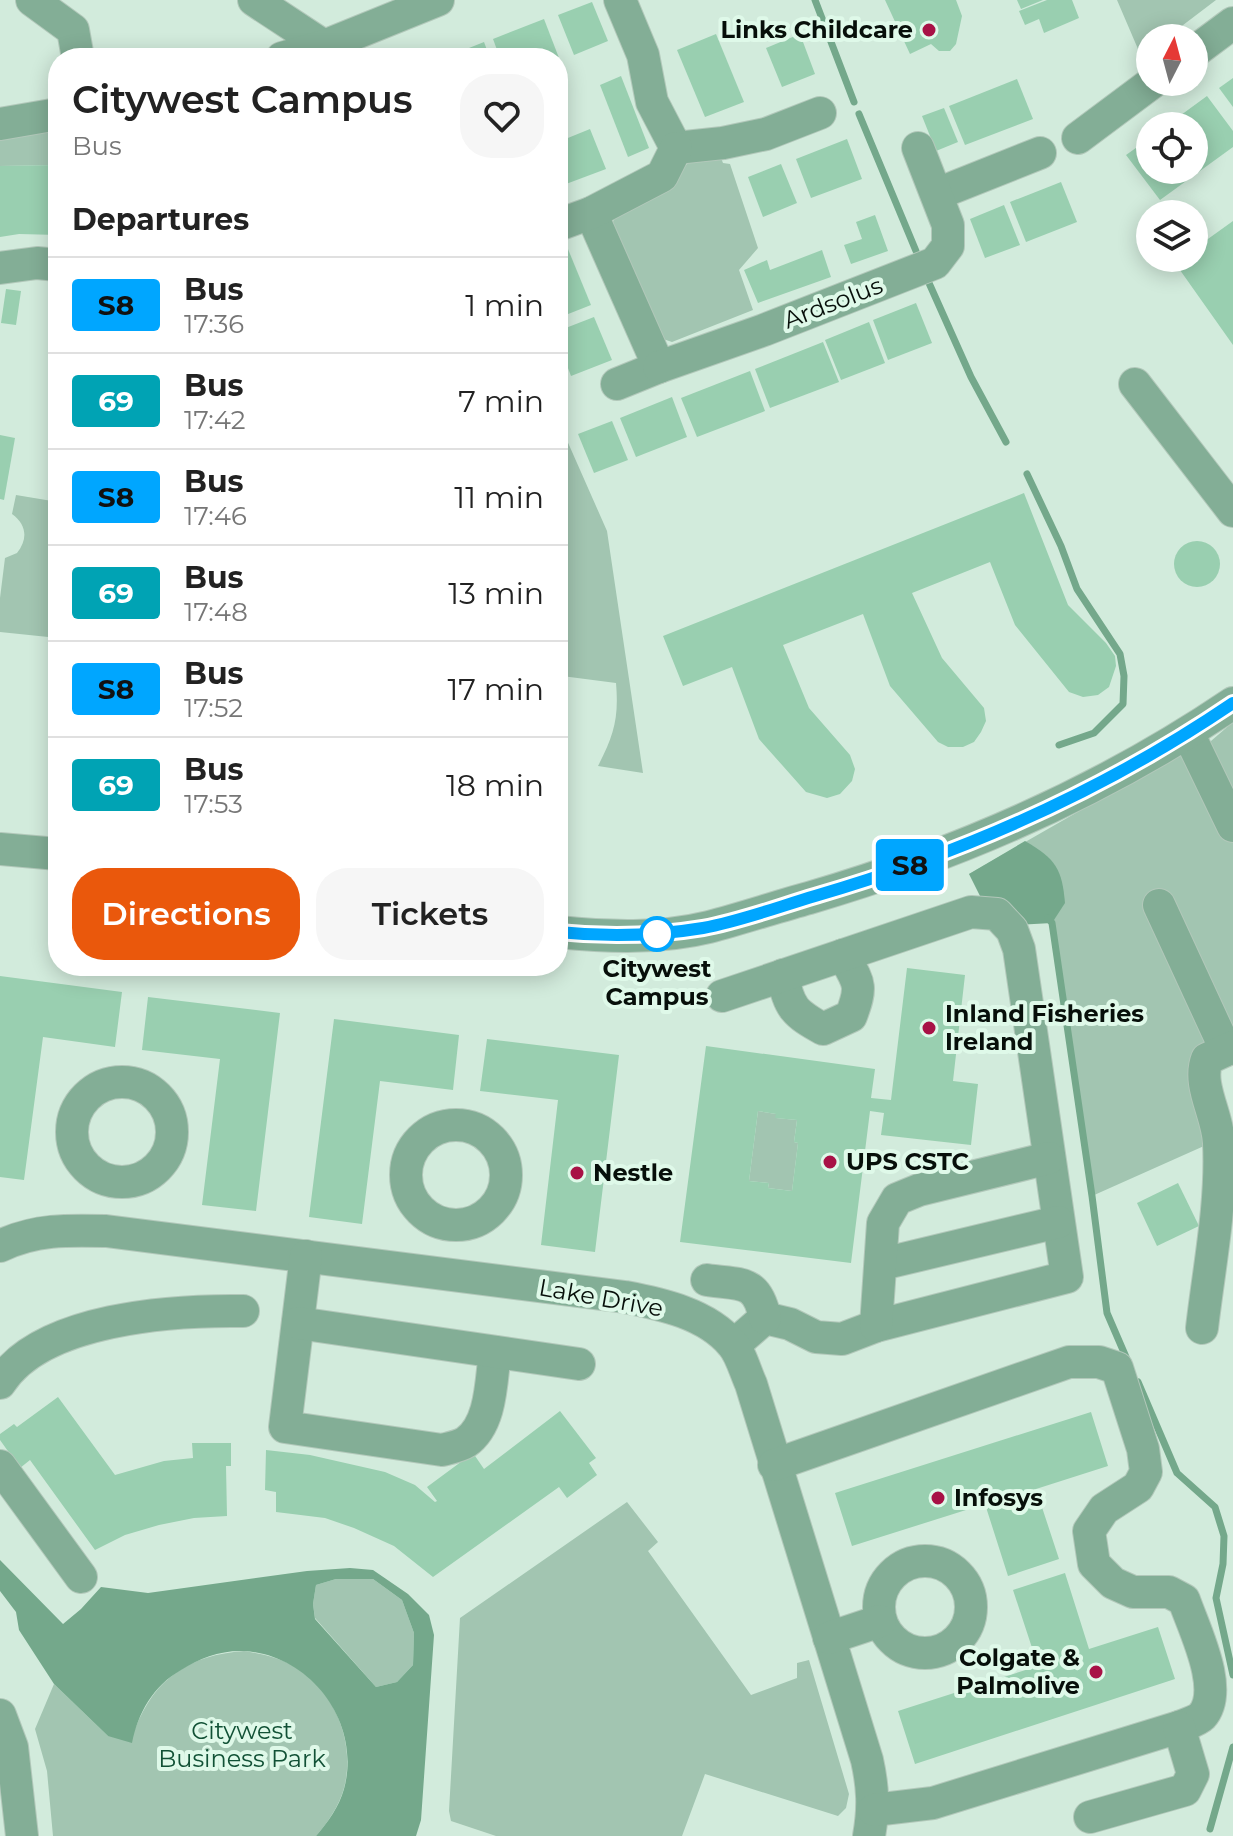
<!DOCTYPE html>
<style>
:root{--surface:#fff;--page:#f6f6f6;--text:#222;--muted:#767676;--line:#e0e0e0;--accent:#ea580c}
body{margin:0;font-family:Montserrat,sans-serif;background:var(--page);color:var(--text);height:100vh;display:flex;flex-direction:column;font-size:30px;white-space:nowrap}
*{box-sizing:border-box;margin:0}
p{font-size:26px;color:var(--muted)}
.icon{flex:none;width:44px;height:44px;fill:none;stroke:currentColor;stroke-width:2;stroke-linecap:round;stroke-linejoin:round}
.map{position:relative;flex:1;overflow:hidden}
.side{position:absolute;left:48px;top:48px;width:520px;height:928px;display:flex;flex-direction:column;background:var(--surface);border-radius:32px;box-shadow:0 4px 20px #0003}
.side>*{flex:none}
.badge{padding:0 16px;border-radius:6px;font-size:28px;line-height:52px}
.needle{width:52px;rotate:6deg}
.buttons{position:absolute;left:1136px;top:24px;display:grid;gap:16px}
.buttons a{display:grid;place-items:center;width:72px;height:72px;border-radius:50%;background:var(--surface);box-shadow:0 4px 20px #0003;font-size:40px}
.map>.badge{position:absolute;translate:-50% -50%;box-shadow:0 0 0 4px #fff}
h2{padding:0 24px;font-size:30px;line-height:72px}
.round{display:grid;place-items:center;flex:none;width:84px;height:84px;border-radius:32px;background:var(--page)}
.summary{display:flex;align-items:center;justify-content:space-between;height:136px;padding:0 24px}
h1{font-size:38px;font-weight:600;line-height:60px}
.button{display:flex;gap:16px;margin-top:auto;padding:16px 24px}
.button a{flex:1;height:92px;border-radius:32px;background:var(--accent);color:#fff;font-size:32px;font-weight:600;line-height:92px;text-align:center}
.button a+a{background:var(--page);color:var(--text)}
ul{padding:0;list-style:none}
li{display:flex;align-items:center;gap:24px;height:96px;padding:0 24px;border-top:2px solid var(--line)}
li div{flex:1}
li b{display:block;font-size:30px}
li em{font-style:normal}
li .badge{min-width:88px;font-weight:700;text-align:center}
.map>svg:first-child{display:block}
.green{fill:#a2c5b1}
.water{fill:#74a88b;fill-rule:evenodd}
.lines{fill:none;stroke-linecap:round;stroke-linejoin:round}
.stream{stroke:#74a88b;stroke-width:7}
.building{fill:#99cfb0;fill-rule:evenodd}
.minor-casing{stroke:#b2c8ba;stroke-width:34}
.minor{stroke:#83ae96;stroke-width:32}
.line-casing{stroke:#fff;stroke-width:18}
.line{stroke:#00a6ff;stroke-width:12}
.poi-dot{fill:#a81246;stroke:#dff9e9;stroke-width:3}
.stop-dot{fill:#fff;stroke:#00a6ff;stroke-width:4}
.labels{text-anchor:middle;stroke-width:8;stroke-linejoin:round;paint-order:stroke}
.poi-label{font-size:24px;font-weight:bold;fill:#070f0a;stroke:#dff9e9;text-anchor:start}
.street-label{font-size:24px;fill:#070f0a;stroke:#dff9e9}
.stop-label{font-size:24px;font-weight:bold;fill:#070f0a;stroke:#dff9e9}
.park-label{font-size:24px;fill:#115135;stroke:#dff9e9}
</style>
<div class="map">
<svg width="1233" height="1836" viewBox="0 0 1233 1836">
<rect width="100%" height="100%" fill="#d2ebdc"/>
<!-- green -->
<g class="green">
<path d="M1117 0H1216L1166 38H1150V50L1141 56Z"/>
<path d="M58 124V165L0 166V134Z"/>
<path d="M721 158 723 163 730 164 758 248 739 270 753 310 672 342 660 338 611 228 615 216 666 187 688 163Z"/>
<path d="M558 420 607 531 643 773 598 766C614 735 619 718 616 683L562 676V705L558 718Z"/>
<path d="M16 495 58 502V638L0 632V598L5 558 17 553C28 539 27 525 12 514Z"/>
<path d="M1233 722V797L1210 755 1211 741Z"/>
<path d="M1186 750 1233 841V1036L1195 1088 1204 1146 1092 1196 1052 924 969 874Z"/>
<path d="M758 1111 776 1114V1118L797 1120 794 1142 798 1143 792 1191 768 1188 769 1183 749 1181Z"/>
<path d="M627 1502 658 1542 648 1551 751 1695 797 1678V1663L809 1660 849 1794 846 1808 838 1816 705 1774 682 1836H496L451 1821 449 1811 460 1618Z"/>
<path d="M336 1579H373L402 1600 414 1633 413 1665 397 1682 376 1687 315 1618 313 1604 316 1585Z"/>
<path d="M244 1651C261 1654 277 1657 292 1665 334 1688 356 1742 344 1788 339 1806 328 1822 316 1836H53L47 1771 35 1729 54 1684 108 1736 135 1729C155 1678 189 1655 244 1651Z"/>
</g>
<!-- water -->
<g class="water">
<path d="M1025 841C1056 859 1062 869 1065 903L1052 923 1015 925 985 906 969 874Z"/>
<path d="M0 1560 63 1624 81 1609 101 1587 148 1593 307 1571 350 1568 373 1570 408 1594 429 1615 434 1635 421 1820 416 1836H316C328 1822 339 1807 344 1789 362 1723 311 1655 244 1651 221 1650 200 1658 181 1670 153 1686 138 1713 132 1743L108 1736 54 1684 19 1630 16 1612 0 1591ZM336 1579H373L402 1600 414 1633 413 1665 397 1682 376 1687 315 1619 313 1604 316 1585Z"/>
</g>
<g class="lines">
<!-- stream -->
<g class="stream">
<path d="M815 0 854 102"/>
<path d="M859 114 916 251"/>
<path d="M929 283 971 377 1006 442"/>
<path d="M1027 474 1061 546 1077 589 1120 654 1124 676 1123 704 1094 733 1059 745"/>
<path d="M1048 918 1052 923 1092 1196 1107 1313 1129 1364"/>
<path d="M1138 1382 1177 1473 1215 1507 1224 1536 1223 1564 1216 1598 1233 1675"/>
<path d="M1210 1829 1233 1747"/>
</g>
</g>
<!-- building -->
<g class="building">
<path d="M885 0H956L962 16 956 44 950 51H939L931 44 910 54Z"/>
<path d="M1017 0H1043L1021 9Z"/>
<path d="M1047 0H1072L1079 18 1044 33 1039 19 1025 25 1019 11Z"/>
<path d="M592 2 608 41 574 55 558 15Z"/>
<path d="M544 19 559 58H500L493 39Z"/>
<path d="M716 34 744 102 705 117 677 50Z"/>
<path d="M800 34 815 74 782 87 766 48Z"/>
<path d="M484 42 490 58H444Z"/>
<path d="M621 76 649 148 628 157 600 85Z"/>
<path d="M1233 78V107L1219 88Z"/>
<path d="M1017 79 1033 119 965 145 949 106Z"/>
<path d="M1207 96 1233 131V147L1160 200 1126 155 1150 138V170H1194V126H1166Z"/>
<path d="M944 108 958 142 936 151 922 116Z"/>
<path d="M590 129 606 169 558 187V142Z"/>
<path d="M847 139 862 179 811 198 796 159Z"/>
<path d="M781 164 797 203 763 217 748 177Z"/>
<path d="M58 165V235L19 234 0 237V166Z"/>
<path d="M1061 182 1077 222 1026 242 1010 202Z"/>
<path d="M1004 205 1020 245 985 258 970 219Z"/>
<path d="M875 215 888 251 851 264 844 245 862 239 856 222Z"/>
<path d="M1233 221V345L1175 263 1182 258H1194V249Z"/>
<path d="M563 237 591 305 558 318V239Z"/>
<path d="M822 250 831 277 758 303 744 270 767 260 770 270Z"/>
<path d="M6 289 21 291 16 325 1 323Z"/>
<path d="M916 303 932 343 888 360 873 320Z"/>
<path d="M594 317 612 360 571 376 558 342V331Z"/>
<path d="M869 322 885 363 841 380 825 340Z"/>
<path d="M823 342 839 382 770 408 755 369Z"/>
<path d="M750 371 765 411 697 437 681 398Z"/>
<path d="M672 397 687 437 636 457 620 418Z"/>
<path d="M612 421 628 460 594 473 578 434Z"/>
<path d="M0 435 15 438 4 500 0 499Z"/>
<path d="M1024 493 1068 605 1106 643 1115 656 1116 666 1109 687 1098 695 1083 697 1069 692 1015 625 990 562 912 593 942 658 984 708 986 721 981 732 974 742 963 747H948L938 742 890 686 863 614 783 645 809 708 850 755 855 769 852 781 840 794 827 798 806 792 759 739 732 667 683 686 663 636Z"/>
<circle cx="1197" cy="564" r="23"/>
<path d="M907 968 965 975 953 1081 978 1084 971 1145 881 1135 884 1113 870 1111 851 1263 680 1242 706 1046 875 1069 871 1098 891 1100ZM758 1111 776 1114 775 1118 797 1120 794 1142 798 1143 792 1191 768 1188 769 1183 749 1181Z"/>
<path d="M0 976 122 992 115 1047 43 1037 24 1180 0 1177Z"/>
<path d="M148 997 280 1013 256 1211 202 1205 220 1059 142 1050Z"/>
<path d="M334 1019 459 1035 453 1090 380 1081 362 1224 309 1217Z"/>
<path d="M487 1039 619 1055 595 1252 541 1245 558 1100 480 1091Z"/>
<path d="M1178 1183 1199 1226 1157 1246 1137 1203Z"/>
<path d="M58 1397 115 1475 164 1461 193 1458 192 1443H231V1466H226L227 1516 194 1518 159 1525 125 1535 95 1550 30 1460 20 1468 0 1440V1434L14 1424 17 1427Z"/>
<path d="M560 1411 596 1458 589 1463 597 1475 567 1498 559 1487 433 1577 394 1546 354 1528 325 1518 276 1512V1492L265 1490 266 1450 310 1455 385 1472 415 1485 435 1502 437 1501 427 1487 473 1453 484 1469Z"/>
<path d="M1091 1412 1108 1466 1036 1489 1059 1559 1008 1576 985 1504 852 1546 835 1493Z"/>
<path d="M1065 1573 1089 1649 1158 1627 1175 1679 915 1764 898 1711 1038 1666 1013 1590Z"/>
</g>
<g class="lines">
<defs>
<g id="minor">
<path d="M32 0 73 30 78 58"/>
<path d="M254 0 324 46"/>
<path d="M620 0 643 55 652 102 676 148 723 143 766 134 820 113"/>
<path d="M1194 52 1233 23"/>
<path d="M282 58 324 46 438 0"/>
<path d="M0 124 58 114"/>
<path d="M1078 138 1153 82"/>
<path d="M937 194 1040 153"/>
<path d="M591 213 659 367 617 384"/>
<path d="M558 225 591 213 662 176 676 148"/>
<path d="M0 268 37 263 58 265"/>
<path d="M659 367 764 330 935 263 948 246V225L918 148"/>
<path d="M1135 384 1233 511"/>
<path d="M1188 733 1233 826"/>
<path d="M0 849 58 854"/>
<path d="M1159 905 1226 1050"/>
<path d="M558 932C608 937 660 939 709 927 743 918 776 907 809 898 959 854 1103 791 1233 703"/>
<path d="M783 975C788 1008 796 1014 823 1029L851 1016C863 985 859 983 843 955"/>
<path d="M722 996 971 912 997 914 1012 930 1019 949 1067 1277 876 1326 842 1339 816 1337 790 1324 765 1318 734 1345"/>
<circle cx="122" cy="1132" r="50"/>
<circle cx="456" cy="1175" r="50"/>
<path d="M0 1246C35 1229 68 1230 106 1231L625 1297C662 1304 707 1314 732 1344 741 1354 745 1371 751 1384L867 1760C873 1787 874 1808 869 1836"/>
<path d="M306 1256 285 1427 442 1450C450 1448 460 1446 466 1442 492 1424 491 1380 495 1352"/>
<path d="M882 1264 1058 1222"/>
<path d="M707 1280C741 1285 757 1279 765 1318"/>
<path d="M298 1323 579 1364"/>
<path d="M876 1326 883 1223 897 1199 919 1190 1049 1158"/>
<path d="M1202 1328C1209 1267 1222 1204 1219 1143 1218 1115 1197 1085 1207 1059L1233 1047"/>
<path d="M0 1383C41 1318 173 1310 243 1311"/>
<path d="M774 1465 1069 1362H1099L1117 1368 1143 1449 1146 1472 1138 1487 1104 1509 1089 1531 1094 1564 1113 1583 1133 1592H1169L1184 1600C1194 1629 1225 1690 1202 1716 1197 1721 1186 1724 1179 1727L933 1803 874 1810"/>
<path d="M0 1466 81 1577"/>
<circle cx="925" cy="1607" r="46"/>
<path d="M829 1638 880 1621"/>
<path d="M0 1715 12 1747 22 1836"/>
<path d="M1090 1817 1185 1790 1193 1774 1179 1727"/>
</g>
</defs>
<!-- minor casing -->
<use href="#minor" class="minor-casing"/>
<!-- minor -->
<use href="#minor" class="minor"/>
</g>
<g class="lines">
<defs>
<path id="line" d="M558 932C607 937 655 936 703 928 741 921 778 907 815 896 963 853 1105 790 1233 703"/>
</defs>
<!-- line casing -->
<use href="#line" class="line-casing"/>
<!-- line -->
<use href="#line" class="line"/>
</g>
<!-- markers -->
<g class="poi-dot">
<circle cx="929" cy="30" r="8"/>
<circle cx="929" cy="1028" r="8"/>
<circle cx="830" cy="1162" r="8"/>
<circle cx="577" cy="1173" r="8"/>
<circle cx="938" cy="1498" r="8"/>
<circle cx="1096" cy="1672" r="8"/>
</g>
<circle class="stop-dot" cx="657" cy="934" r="16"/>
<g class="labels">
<!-- poi labels -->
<g class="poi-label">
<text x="913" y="38" text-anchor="end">Links Childcare</text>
<text x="945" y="1022">Inland Fisheries<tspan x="945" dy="28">Ireland</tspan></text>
<text x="846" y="1170">UPS CSTC</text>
<text x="593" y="1181">Nestle</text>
<text x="954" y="1506">Infosys</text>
<text x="1080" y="1666" text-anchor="end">Colgate &amp;<tspan x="1080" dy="28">Palmolive</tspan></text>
</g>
<!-- street labels -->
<g class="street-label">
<text transform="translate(833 303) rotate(-21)" y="8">Ardsolus</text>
<text transform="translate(601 1298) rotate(10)" y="8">Lake Drive</text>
</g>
<!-- stop labels -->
<g class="stop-label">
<text x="657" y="977">Citywest<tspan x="657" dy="28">Campus</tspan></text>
</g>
<!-- park labels -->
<g class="park-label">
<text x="242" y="1739">Citywest<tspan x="242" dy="28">Business Park</tspan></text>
</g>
</g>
</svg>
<div class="buttons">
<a><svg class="needle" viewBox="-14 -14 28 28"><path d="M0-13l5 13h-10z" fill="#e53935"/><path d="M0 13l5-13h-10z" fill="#767676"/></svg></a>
<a><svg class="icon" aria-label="locate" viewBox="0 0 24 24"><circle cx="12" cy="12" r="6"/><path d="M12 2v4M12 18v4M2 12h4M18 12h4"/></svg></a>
<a><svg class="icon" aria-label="layers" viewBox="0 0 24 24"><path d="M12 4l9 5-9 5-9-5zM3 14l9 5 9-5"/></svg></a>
</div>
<b class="badge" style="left:910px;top:865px;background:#00a6ff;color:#111">S8</b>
<section class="side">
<div class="summary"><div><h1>Citywest Campus</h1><p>Bus</p></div><a class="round"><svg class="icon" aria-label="heart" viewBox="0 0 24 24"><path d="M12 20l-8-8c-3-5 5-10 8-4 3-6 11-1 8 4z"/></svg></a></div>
<h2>Departures</h2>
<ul>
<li><span class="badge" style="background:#00a6ff;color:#111">S8</span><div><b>Bus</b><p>17:36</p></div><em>1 min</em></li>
<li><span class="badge" style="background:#00a3b4;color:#fff">69</span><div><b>Bus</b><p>17:42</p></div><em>7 min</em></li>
<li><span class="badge" style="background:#00a6ff;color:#111">S8</span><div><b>Bus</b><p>17:46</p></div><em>11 min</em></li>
<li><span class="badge" style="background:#00a3b4;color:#fff">69</span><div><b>Bus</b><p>17:48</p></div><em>13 min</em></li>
<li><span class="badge" style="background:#00a6ff;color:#111">S8</span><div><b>Bus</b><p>17:52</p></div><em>17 min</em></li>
<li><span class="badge" style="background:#00a3b4;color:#fff">69</span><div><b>Bus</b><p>17:53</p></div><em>18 min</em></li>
</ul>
<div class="button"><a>Directions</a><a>Tickets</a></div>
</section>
</div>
